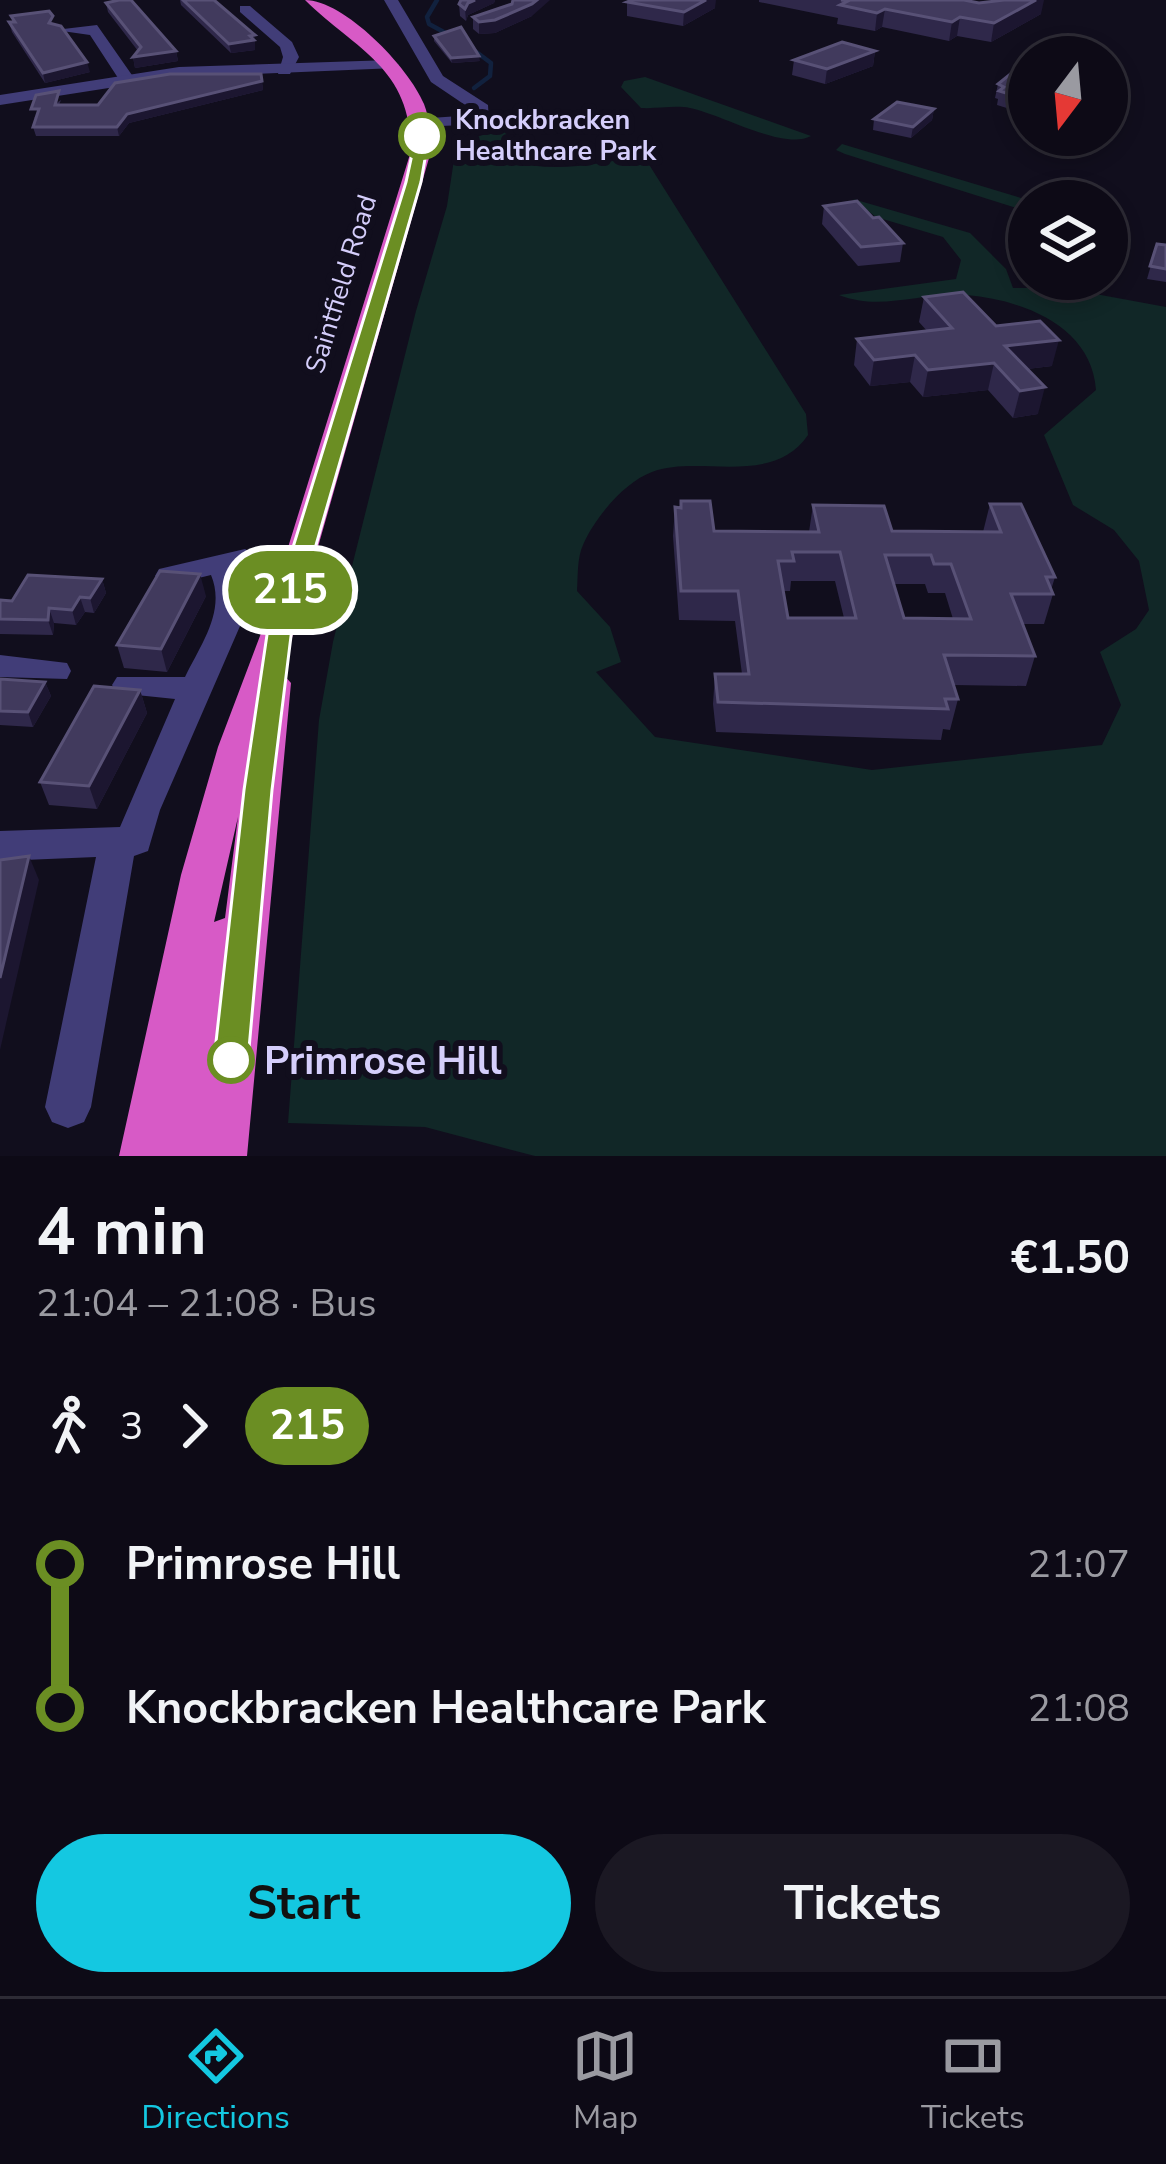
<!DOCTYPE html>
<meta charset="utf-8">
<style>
:root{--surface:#0d0a16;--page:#1b1823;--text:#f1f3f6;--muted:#9a9aa1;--line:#2d2b35;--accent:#14c8e1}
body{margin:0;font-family:"Nunito Sans",sans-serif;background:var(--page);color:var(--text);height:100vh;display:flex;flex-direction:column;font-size:45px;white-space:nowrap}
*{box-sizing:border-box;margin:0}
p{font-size:39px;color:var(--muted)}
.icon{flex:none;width:66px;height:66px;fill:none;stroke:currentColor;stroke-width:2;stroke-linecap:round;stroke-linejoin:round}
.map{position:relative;height:1156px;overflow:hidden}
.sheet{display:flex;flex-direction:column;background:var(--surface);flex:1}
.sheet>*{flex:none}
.badge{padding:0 24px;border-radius:39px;font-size:42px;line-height:78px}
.needle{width:78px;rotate:196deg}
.controls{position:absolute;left:1008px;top:36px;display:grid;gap:24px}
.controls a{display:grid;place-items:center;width:120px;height:120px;border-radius:50%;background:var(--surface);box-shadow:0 6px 18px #0003,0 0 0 3px var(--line);font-size:60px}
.map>.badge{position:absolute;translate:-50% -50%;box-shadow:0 0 0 6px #fff}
.legs{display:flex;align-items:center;gap:18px;height:132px;padding:0 36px;font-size:39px}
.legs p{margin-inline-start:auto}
.summary{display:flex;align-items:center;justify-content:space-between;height:204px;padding:0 36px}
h1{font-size:66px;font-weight:700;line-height:90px}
.button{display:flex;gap:24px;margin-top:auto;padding:24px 36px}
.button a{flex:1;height:138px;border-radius:72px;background:var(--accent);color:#111;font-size:48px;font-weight:700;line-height:138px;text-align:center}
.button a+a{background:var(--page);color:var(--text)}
ul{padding:0 36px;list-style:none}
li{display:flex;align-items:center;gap:42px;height:144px;font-size:45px}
li i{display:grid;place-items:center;width:18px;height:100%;margin:0 15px;background:currentColor}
li i::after{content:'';width:30px;height:30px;margin:-15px;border:9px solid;border-radius:50%;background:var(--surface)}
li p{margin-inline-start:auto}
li:first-child i{background:linear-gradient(#0000 50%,currentColor 0)}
li:last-child i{background:linear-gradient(currentColor 50%,#0000 0)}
.tabs{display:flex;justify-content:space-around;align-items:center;height:168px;border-top:3px solid var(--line);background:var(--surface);font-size:33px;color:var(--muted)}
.tabs a{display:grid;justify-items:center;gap:6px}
.tabs .active{color:var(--accent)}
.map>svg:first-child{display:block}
.green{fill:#112727}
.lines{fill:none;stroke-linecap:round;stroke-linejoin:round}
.stream{stroke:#11213e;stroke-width:4.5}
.minor{fill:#413d78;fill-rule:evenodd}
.tertiary{fill:#413d78;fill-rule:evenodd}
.trunk{fill:#d75ac6;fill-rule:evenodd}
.wall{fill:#2f284a;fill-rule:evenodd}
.shaded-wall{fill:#1c1630}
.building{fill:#413a5d;stroke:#585176;stroke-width:3;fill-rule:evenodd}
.line-1{fill:#6b8e23;stroke:#fff;stroke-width:3}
.stop-1-dot{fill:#fff;stroke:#6b8e23;stroke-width:6}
.labels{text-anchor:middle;stroke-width:12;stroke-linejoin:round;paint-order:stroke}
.far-stop-label{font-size:27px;font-weight:bold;fill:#d5cefb;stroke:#110e1d;text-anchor:start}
.far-street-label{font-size:27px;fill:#d5cefb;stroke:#110e1d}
.near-stop-label{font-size:39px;font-weight:bold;fill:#d5cefb;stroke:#110e1d;text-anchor:start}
</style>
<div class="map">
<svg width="1166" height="1156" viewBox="0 0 1166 1156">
<rect width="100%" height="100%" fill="#110e1d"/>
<!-- green -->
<g class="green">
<path d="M645 77 811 136C784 151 721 114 690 108 675 105 657 109 641 108L621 87 624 81Z"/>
<path d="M505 127 513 130 490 154C541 176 591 166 643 155L806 414 808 435C772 488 698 454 652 472 624 482 594 519 583 545 577 558 578 576 577 591L610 627 621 662 596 672 655 737 872 770 1102 745 1121 705 1100 652 1136 629 1149 610 1139 561 1114 530 1073 505 1044 435 1096 390C1092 327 1024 300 967 295 923 291 882 312 839 295L956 279 961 260 943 237 876 217 853 199 970 233 1006 269 1013 288H1063L1166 307V1156H535L425 1127 288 1123 319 720 333 642 416 311 447 206 455 153 466 141Z"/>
<path d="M842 144 1031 201 1029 212 845 154 836 150Z"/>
</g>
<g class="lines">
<!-- stream -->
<g class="stream">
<path d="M437 0 427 17 429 24 453 37"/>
<path d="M471 48 491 63 490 76 474 88"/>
</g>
<!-- minor -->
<g class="minor">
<path d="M384 0H398L443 76 488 105 489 124 416 127V119L474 115V111L431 82Z"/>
<path d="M240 6H250L292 42 299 57 290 74H278L283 57 280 47 240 12Z"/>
<path d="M97 25 134 78 132 81H120L90 35 55 30Z"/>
<path d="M245 549 260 558 255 564 238 569 249 594 247 610 160 810 148 851 134 856 91 1107 84 1122 68 1128 52 1122 45 1107 96 857 0 861V831L120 827 175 699 117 693 112 685 117 677H185C201 644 226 611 211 575L170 585 155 576 159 569Z"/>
<path d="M0 655 67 663 71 671 67 679 0 677Z"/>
</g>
<!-- tertiary -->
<path class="tertiary" d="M391 60 399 65 396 68 179 77 0 105V95L179 67Z"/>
<!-- trunk -->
<path class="trunk" d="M305 0C344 0 409 67 424 104 430 119 430 135 431 151L282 673 291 683 247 1156H119L181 875 218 747 263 628 411 151C411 67 357 51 305 0ZM238 817 225 918 214 922Z"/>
</g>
<!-- wall -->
<g class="wall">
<path d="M180 0H214L255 35V50L231 53 181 5Z"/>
<path d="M461 0H495L494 3 468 15 466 21 460 16 459 4Z"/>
<path d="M759 0H964L1041 14 991 42 957 36 949 41 882 27 875 31 837 24 838 18 759 2Z"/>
<path d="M627 2 715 8 683 26 627 16Z"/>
<path d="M106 3 176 51 178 61 135 68 133 57 138 51 108 12Z"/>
<path d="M512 4 532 16 495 33 479 34 473 29V17Z"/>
<path d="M11 16 90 72 45 83 12 32 9 22H13Z"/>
<path d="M434 36 480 61 452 63 434 41Z"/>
<path d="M875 51 873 66 825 84 792 75 794 60Z"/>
<path d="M1029 59V115L997 105 998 99 995 98 998 84Z"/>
<path d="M261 74 263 90 129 123 119 136H36L33 127 36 118H34L61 100 59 105H98Z"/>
<path d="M934 109 932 120 911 138 873 130 874 119Z"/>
<path d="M824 206 873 218 903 243 900 262 858 266 822 224Z"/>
<path d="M1157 244 1166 245V282L1147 279Z"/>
<path d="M924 297 996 326 1052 366 1027 369 1038 414 1013 418 988 390 923 397 910 382 870 386 854 365 857 339 927 331 919 322Z"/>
<path d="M681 501 714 531 809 532 813 505 892 531 983 532 990 504 1055 577 1051 590 1053 594 1044 624H1022L1035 656 1026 686 953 685 958 699 950 730 943 729 941 740 716 732 713 704 715 674H742L735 621 679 620 673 536 675 507 680 508ZM791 581H835L844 618H788L783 591H790ZM894 584H925L928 593H945L953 619 904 618Z"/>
<path d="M102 579 106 593 94 613 85 612 76 625 54 623 53 635 0 634V600L12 601Z"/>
<path d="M206 596 167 672 124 668 117 645Z"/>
<path d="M0 679 45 682 51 696 33 727 0 725Z"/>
<path d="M140 690 147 713 97 809 49 805 40 782Z"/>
</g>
<!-- shaded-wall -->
<g class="shaded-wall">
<path d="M475 0H495L494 3 468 15 466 21 465 9 468 3Z"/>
<path d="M537 0H550L532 16 495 33 479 34V22Z"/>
<path d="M706 0H716L715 8 683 26 684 12Z"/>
<path d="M1036 0H1044L1041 14 991 42 994 23Z"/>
<path d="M885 9 882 27 875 31 877 13Z"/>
<path d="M960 17 957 36 949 41 952 22Z"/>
<path d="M255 35V50L231 53 229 44Z"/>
<path d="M176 51 178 61 135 68 133 57Z"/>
<path d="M875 51 873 66 825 84 827 69Z"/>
<path d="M479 56 480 61 452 63 451 58Z"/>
<path d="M87 62 90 72 45 83 43 73Z"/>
<path d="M262 81 263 90 129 123 119 136 117 127 127 114Z"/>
<path d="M934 109 932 120 911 138 913 127Z"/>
<path d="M1059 340 1052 366 1002 372 1005 346Z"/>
<path d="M915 355 910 382 870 386 874 360Z"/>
<path d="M994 363 988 390 923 397 928 370Z"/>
<path d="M1045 387 1038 414 1013 418 1020 391Z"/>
<path d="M200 574 206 596 167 672 161 649Z"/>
<path d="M102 579 106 593 94 613 90 598Z"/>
<path d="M80 597 85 612 76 625 72 610Z"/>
<path d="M49 608 54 623 53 635 48 620Z"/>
<path d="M45 682 51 696 33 727 28 712Z"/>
<path d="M140 690 147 713 97 809 89 786Z"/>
<path d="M29 856 39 880 0 1050V978Z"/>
</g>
<!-- building -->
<g class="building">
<path d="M119 0H131L176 51 133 57 141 47 106 3Z"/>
<path d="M183 0H214L255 35 250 36 254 40 229 44Z"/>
<path d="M461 0H475L468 3 465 9 459 4Z"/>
<path d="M513 0H537L532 4 495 20 479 22 473 17 512 4Z"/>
<path d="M632 0H706L684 12 627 2Z"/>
<path d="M841 0H964L979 3 1004 0H1036L994 23 960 17 952 22 885 9 877 13 840 5 848 1Z"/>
<path d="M49 11 53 16 49 23 61 26 87 62 43 73 9 22H15L11 16Z"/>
<path d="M461 27 479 56 451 58 434 36Z"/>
<path d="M842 42 875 51 827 69 794 60Z"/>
<path d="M1029 59V100L999 91 1004 87 998 84Z"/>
<path d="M170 74H261L262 81 127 114 117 127H33L39 109H31L36 95 59 91 55 105H98L115 83Z"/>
<path d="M897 102 934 109 913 127 874 119Z"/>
<path d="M857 201 873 218 879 217 903 243 861 247 824 206Z"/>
<path d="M1157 244 1166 245V269L1150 266Z"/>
<path d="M963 292 996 326 1040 321 1059 340 1005 346 1045 387 1020 391 994 363 928 370 915 355 874 360 857 339 952 328 924 297Z"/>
<path d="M681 501H710L714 531 819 532 813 505 884 506 892 531 1001 532 990 504H1021L1055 577H1046L1053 594H1011L1035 656 944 655 958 699H945L948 709 718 702 715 674H749L738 591H681L675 507 681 508ZM792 552H840L856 618H788L778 561H794ZM885 555H931L934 564H951L971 619 904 618Z"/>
<path d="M160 571 200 574 161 649 117 645Z"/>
<path d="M28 575 102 579 90 598 80 597 72 610 49 608 48 620 0 619V600L12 601Z"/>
<path d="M0 679 45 682 28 712 0 711Z"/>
<path d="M94 686 140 690 89 786 40 782Z"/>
<path d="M29 856 0 978V860Z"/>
</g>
<!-- line-1 -->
<path class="line-1" d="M422 132 429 136 421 182 292 628 272 790 248 1060 243 1071 231 1075 219 1071 214 1060 244 790 268 628 406 182 416 136Z"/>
<!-- markers -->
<g class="stop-1-dot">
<circle cx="422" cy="136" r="21"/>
<circle cx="231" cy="1060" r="21"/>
</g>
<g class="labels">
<!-- far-stop labels -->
<g class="far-stop-label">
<text x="455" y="129">Knockbracken<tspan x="455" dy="31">Healthcare Park</tspan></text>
</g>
<!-- far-street labels -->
<g class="far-street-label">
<text transform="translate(341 284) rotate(-73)" y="9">Saintfield Road</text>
</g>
<!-- near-stop labels -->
<g class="near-stop-label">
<text x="264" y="1074">Primrose Hill</text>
</g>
</g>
</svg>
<div class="controls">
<a><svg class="needle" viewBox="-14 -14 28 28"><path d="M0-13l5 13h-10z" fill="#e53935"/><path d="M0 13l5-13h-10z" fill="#9a9aa1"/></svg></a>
<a><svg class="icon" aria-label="layers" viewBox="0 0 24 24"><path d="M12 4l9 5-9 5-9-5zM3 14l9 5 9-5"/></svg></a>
</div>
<b class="badge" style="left:290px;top:590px;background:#6b8e23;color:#fff">215</b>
</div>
<section class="sheet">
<div class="summary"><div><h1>4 min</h1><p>21:04 – 21:08 · Bus</p></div><b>€1.50</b></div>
<div class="legs"><svg class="icon" aria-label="walk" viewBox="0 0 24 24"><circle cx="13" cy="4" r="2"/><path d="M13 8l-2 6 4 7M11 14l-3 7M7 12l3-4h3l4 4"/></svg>3<svg class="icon" aria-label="forward" viewBox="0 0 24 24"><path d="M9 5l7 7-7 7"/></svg><b class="badge" style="background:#6b8e23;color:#fff">215</b></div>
<ul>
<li><i style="color:#6b8e23"></i><b>Primrose Hill</b><p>21:07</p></li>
<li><i style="color:#6b8e23"></i><b>Knockbracken Healthcare Park</b><p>21:08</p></li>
</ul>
<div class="button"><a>Start</a><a>Tickets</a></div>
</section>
<nav class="tabs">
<a class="active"><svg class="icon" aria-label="directions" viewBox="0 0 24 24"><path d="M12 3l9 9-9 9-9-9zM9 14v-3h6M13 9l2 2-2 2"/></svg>Directions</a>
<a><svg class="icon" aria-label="map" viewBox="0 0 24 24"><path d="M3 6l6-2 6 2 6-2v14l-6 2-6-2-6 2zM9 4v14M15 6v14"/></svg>Map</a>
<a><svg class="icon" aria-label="tickets" viewBox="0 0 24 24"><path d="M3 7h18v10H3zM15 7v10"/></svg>Tickets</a>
</nav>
